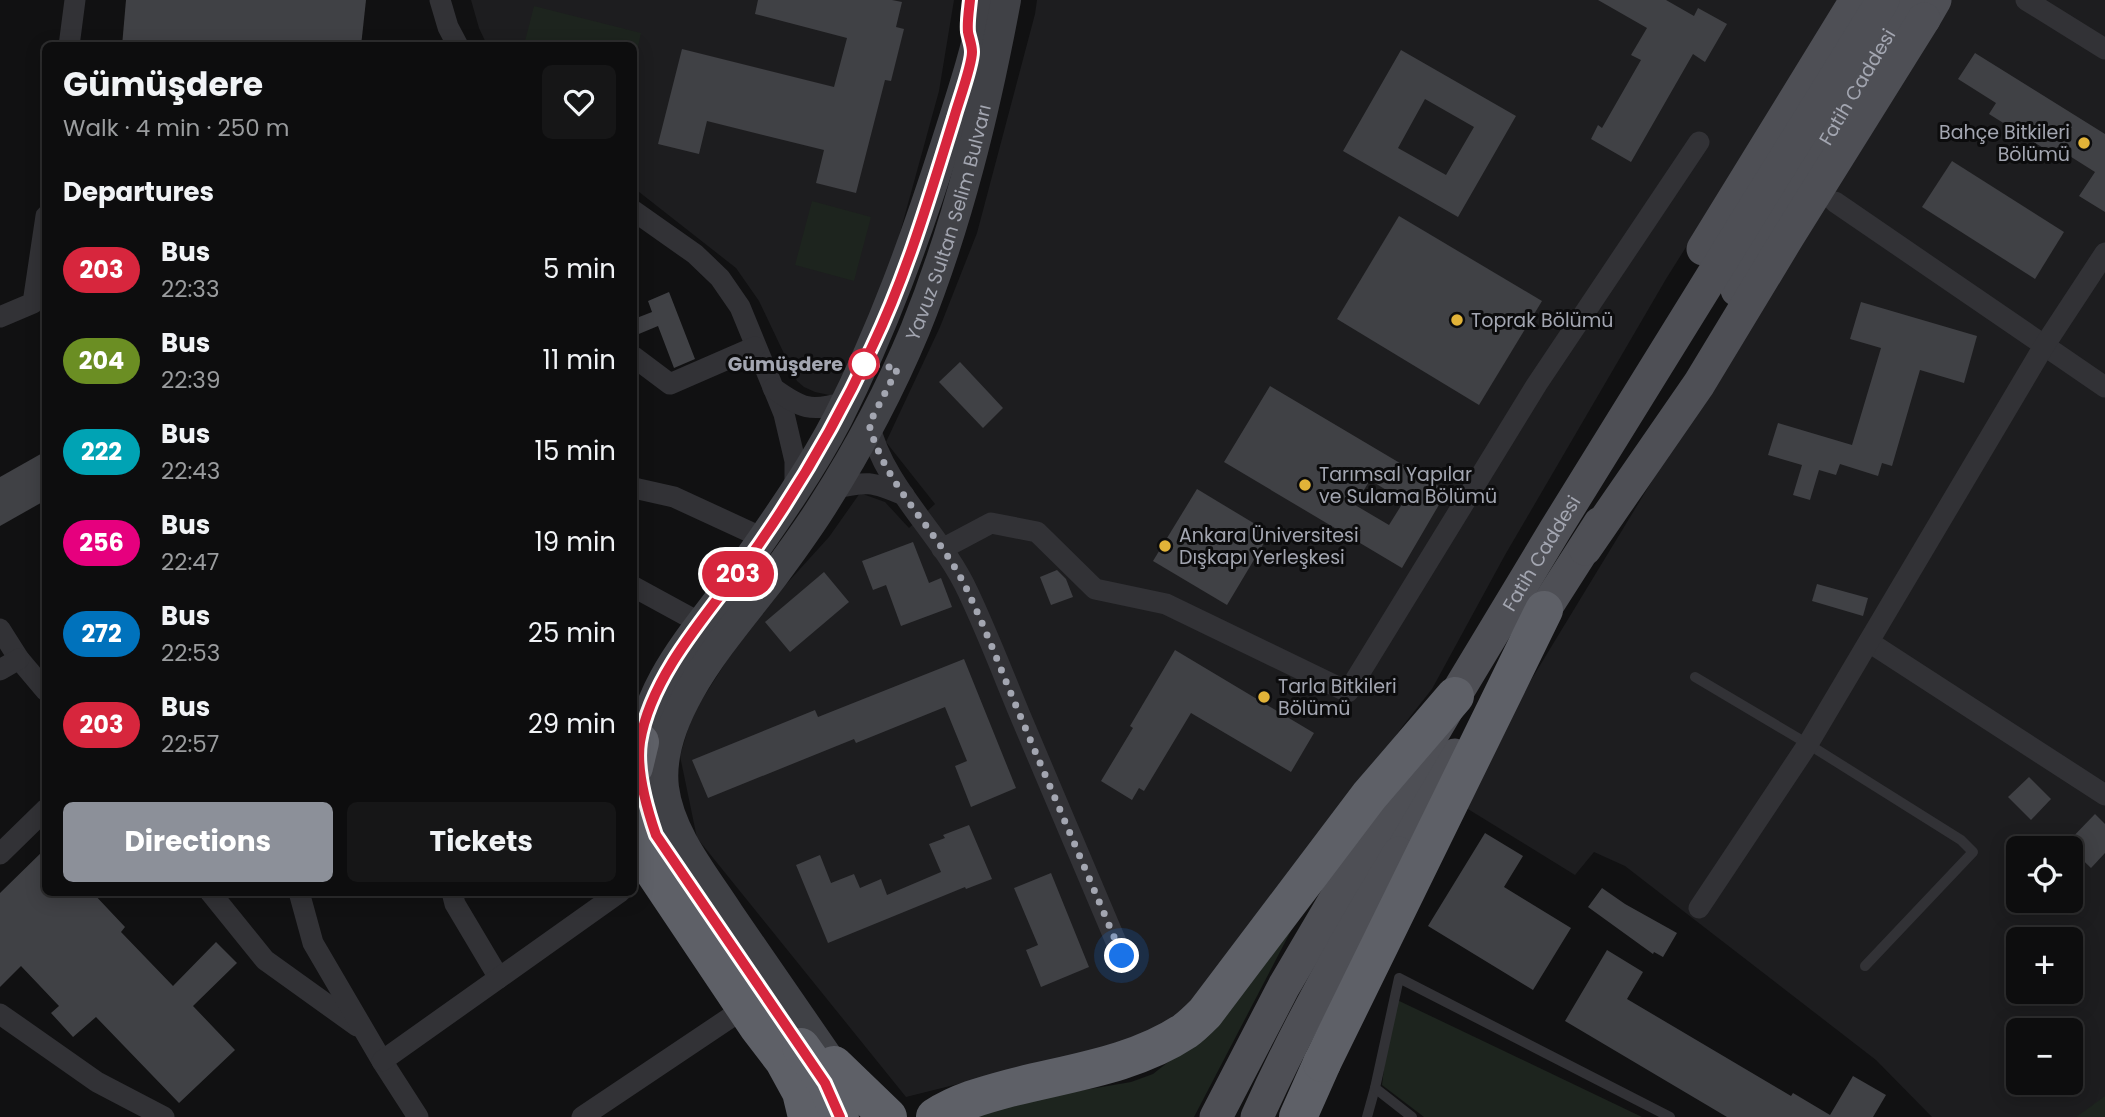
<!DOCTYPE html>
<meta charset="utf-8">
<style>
:root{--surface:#0d0d0e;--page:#161617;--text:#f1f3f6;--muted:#9a9c9e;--line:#2d2d2e;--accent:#8c9099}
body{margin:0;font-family:Poppins,sans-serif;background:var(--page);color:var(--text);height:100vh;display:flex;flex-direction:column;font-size:26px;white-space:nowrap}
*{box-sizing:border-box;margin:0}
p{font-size:23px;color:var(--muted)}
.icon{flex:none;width:38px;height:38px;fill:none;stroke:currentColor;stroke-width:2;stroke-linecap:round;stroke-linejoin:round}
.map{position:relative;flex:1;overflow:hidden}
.sheet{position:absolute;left:42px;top:42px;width:595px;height:854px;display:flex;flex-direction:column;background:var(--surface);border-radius:10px;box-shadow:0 4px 18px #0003,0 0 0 2px var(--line)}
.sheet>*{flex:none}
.badge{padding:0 14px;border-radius:23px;font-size:24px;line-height:46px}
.buttons{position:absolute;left:2006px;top:836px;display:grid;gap:14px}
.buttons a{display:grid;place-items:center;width:77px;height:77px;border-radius:10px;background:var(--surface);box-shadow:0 4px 18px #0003,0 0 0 2px var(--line);font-size:35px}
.you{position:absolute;width:35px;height:35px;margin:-18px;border:5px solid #fff;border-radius:50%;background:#1a73e8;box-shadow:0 0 0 10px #1a73e833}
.map>.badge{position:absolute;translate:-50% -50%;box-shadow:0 0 0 4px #fff}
h2{padding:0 21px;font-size:26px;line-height:63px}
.round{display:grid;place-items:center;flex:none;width:74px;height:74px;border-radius:10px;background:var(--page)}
.overview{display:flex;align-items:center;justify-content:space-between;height:119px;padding:0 21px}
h1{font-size:33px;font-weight:700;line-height:52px}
.button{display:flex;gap:14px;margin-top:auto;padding:14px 21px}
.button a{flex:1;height:80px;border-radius:10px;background:var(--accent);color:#fff;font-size:28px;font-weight:700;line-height:80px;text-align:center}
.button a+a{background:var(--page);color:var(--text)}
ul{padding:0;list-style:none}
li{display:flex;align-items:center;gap:21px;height:91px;padding:0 21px}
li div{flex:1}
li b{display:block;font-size:26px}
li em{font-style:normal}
li .badge{min-width:77px;font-weight:700;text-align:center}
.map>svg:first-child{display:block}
.built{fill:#1d1d1f;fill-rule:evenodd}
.green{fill:#1d241e}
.building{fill:#404145;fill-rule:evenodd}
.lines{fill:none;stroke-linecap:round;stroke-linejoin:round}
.lane{stroke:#323236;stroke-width:10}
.street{stroke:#323236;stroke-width:21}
.secondary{stroke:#404146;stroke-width:30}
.primary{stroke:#4e4f55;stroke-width:33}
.highway{stroke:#5e6067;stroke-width:38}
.primary-bridge{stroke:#4e4f55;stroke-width:33}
.highway-bridge{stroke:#5e6067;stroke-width:38}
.line-casing{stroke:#fff;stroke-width:16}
.line{stroke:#d7263d;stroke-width:10}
.walk{stroke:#a3a6b1;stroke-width:7;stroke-dasharray:0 12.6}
.poi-dot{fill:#e2b338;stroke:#0c0c0d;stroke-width:2.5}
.stop-dot{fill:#fff;stroke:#d7263d;stroke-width:3.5}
.labels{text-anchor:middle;stroke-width:6;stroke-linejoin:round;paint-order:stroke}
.street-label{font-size:19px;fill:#a3a6b1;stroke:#0c0c0d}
.poi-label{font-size:19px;fill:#a3a6b1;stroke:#0c0c0d;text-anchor:start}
.stop-label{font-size:19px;font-weight:bold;fill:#a3a6b1;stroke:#0c0c0d;text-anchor:end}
</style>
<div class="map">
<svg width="2105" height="1117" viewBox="0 0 2105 1117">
<rect width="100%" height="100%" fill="#111112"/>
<!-- built -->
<g class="built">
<path d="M471 0H954L939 91 898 240 883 289 834 396 815 392 804 387 797 381 759 301 736 268 634 188V46L487 45 479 28Z"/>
<path d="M1037 0H1841L1666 279 1505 555 1432 689 1402 727 1352 800 1196 1009 1146 1037 906 1097 697 838 680 756 692 715 751 623 829 537 860 493 885 502 909 528 935 504 886 442 940 327 977 233 1035 14Z"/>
<path d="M1946 0H2105V1117H1932L1876 1060 1625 866 1594 852 1575 875 1463 806 1525 690 1810 221ZM2018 849H2070V901H2018ZM2018 940H2070V992H2018ZM2018 1031H2070V1083H2018Z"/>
</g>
<!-- green -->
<g class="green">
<path d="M534 6 641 33 634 65V46L524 45Z"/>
<path d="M812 201 871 217 854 281 795 265Z"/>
<path d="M1294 925 1194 1117H970L1020 1101 1131 1082 1153 1074 1196 1040Z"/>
<path d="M1393 998 1642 1117H1424L1382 1085Z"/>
<path d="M2105 1096V1117H2076Z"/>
</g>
<!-- building -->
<g class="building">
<path d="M126 0H366L361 46H122Z"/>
<path d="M758 0H892L902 2 896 27 904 29 891 81 885 80 856 193 816 183 824 150 707 121 699 154 658 144 682 49 834 87 847 38 755 14Z"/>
<path d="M1598 0H1666L1694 16 1698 8 1727 24 1705 62 1693 54 1631 162 1591 139 1598 125 1602 128 1641 60 1631 55 1647 28Z"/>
<path d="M1401 50 1516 116 1458 217 1343 151ZM1425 99 1474 127 1446 175 1398 148Z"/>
<path d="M1975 53 2105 134V212L2079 196 2095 172 2057 148 2053 154 1989 114 1996 103 1958 79Z"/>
<path d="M1952 161 2064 232 2035 279 1922 207Z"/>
<path d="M1399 216 1542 301 1479 405 1337 319Z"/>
<path d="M669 292 695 359 674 368 658 326 634 336V319L652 312 648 301Z"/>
<path d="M1861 302 1977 336 1964 383 1920 370 1892 466 1882 463 1878 476 1840 464 1836 475 1819 470 1810 500 1793 495 1802 465 1768 455 1778 423 1852 445 1881 348 1850 339Z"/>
<path d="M960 362 1003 408 983 428 939 382Z"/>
<path d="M1270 386 1447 491 1402 568 1224 462ZM1370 480 1404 501 1389 525 1355 505Z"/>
<path d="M46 451V500L0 526V477Z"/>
<path d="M1197 489 1270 533 1227 605 1153 561Z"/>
<path d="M913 542 929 583 941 578 952 607 901 626 886 585 873 590 862 561Z"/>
<path d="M1057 570 1066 579 1073 597 1051 605 1040 577Z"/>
<path d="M824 572 849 602 790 652 765 622Z"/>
<path d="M1817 584 1868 598 1863 616 1812 601Z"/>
<path d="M1175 650 1314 733 1291 772 1191 713 1144 791 1139 788 1132 800 1101 781 1133 728 1130 726Z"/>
<path d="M964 659 1016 788 971 807 955 766 967 761 945 707 856 743 854 739 708 798 692 760 815 710 818 717Z"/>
<path d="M2029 777 2051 799 2031 820 2008 797Z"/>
<path d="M2095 814 2105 824V853L2091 868 2066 844Z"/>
<path d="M969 825 992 879 966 889 965 887 828 943 796 865 820 855 831 883 854 874 860 888 881 879 887 895 941 872 929 844 945 838 943 835Z"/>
<path d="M1485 833 1523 856 1504 887 1571 928 1533 990 1428 926Z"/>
<path d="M46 848V892H92L125 927 121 932 173 986 216 942 237 963 193 1006 235 1050 179 1103 96 1017 73 1037 51 1013 59 1006 21 966 0 987V893Z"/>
<path d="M1051 873 1089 967 1041 987 1026 950 1038 945 1014 888Z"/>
<path d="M1602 888 1625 904 1677 933 1663 957 1654 952 1653 954 1588 907Z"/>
<path d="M1607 950 1643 972 1627 999 1791 1096 1793 1093 1830 1115 1853 1076 1886 1095 1873 1117H1727L1565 1021Z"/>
</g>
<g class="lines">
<!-- lane -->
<g class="lane">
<path d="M1695 677 1808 744 1961 840 1973 852 1865 966"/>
<path d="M1367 1117 1375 1088"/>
<path d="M1412 1117 1375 1088 1399 978 1670 1117"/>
</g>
<!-- street -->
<g class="street">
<path d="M440 0 448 27 458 46"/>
<path d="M2026 0 2105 49"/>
<path d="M69 46 75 0"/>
<path d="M1835 202 2105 387"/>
<path d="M634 211 695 254 720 278 740 307 784 414 795 461V489"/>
<path d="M0 317 33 303 46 216"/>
<path d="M634 357 670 384 755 347"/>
<path d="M773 388C802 409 810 412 845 402"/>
<path d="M869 423C884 488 941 533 968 592 987 632 1003 674 1020 715 1054 795 1088 875 1122 956"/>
<path d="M634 488 674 497 752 533"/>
<path d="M832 489C866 481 872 481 904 495"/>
<path d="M942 549 991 523 1037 532 1095 589 1166 604 1348 692 1537 384 1699 142"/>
<path d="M634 587 689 617"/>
<path d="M0 629 19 659 46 691"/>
<path d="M1869 642 2105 795"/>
<path d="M0 670 19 659"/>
<path d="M0 854 46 809"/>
<path d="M210 892 265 960 357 1026"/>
<path d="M299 892 313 943 382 1061 418 1117"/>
<path d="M452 892 455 904 499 978"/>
<path d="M1699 908 1808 744 2044 346 2105 253"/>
<path d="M0 1014 97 1082 164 1117"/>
<path d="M382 1061 620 892"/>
<path d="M582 1117 746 1007"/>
</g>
<!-- secondary -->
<g class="secondary">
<path d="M640 762C641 687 697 631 738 574 773 524 810 472 838 418 883 329 916 237 946 143 961 96 977 48 986 0"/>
<path id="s1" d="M832 1063C798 1014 764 965 730 915 705 876 670 835 664 788 655 712 732 631 775 574 791 552 808 529 823 505 858 450 890 390 915 330 958 224 985 112 1006 0"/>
</g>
<!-- primary -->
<g class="primary">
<path d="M1924 19 1935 0"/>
<path d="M1703 249 1856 0"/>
<path id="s2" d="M1737 290 1908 0"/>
<path d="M1531 631 1600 523"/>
<path d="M1399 853 1455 755"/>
<path id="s3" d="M1216 1117 1284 986 1455 696 1555 530 1883 0"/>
</g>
<!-- highway -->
<g class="highway">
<path d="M634 767 640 742"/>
<path d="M634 812 638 838 652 869 758 1027 784 1061 801 1092 807 1117"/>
<path d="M801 1047 826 1082 840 1117"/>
<path d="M834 1065 888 1117"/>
<path d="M935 1117C958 1102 984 1095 1010 1088 1068 1073 1134 1065 1185 1031 1192 1026 1199 1019 1205 1013L1369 796 1455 696"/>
<path d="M1298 1117 1322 1063"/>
</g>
<!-- primary-bridge -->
<g class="primary-bridge">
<path d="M1585 549 1699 384 1788 237 1924 19"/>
<path d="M1257 1117C1298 1026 1347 938 1399 853"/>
</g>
<!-- highway-bridge -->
<path class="highway-bridge" d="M1322 1063 1544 610"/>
</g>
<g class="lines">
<defs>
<path id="line" d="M840 1117 825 1083 656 835C647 809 636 769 640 742 652 669 718 603 759 544 802 482 840 416 872 347 907 274 930 195 954 118 958 103 972 66 972 52 972 45 969 38 968 32 967 22 969 10 970 0"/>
</defs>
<!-- line casing -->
<use href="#line" class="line-casing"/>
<!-- line -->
<use href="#line" class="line"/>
<!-- walk -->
<path class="walk" d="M864 364 898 368 869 424C885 488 941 533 968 592 988 634 1004 678 1022 720 1055 799 1089 877 1122 956"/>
</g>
<!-- markers -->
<g class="poi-dot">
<circle cx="2084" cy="143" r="7"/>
<circle cx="1457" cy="320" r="7"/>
<circle cx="1305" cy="485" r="7"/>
<circle cx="1165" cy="546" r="7"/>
<circle cx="1264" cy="697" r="7"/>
</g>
<circle class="stop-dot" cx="864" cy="364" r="14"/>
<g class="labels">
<!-- street labels -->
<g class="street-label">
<text dy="7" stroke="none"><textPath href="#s2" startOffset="236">Fatih Caddesi</textPath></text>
<text dy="7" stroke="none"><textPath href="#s1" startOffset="966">Yavuz Sultan Selim Bulvarı</textPath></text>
<text dy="7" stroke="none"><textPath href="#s3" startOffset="651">Fatih Caddesi</textPath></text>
</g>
<!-- poi labels -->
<g class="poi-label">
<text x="2070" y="139" text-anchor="end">Bahçe Bitkileri<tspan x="2070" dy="22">Bölümü</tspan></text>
<text x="1471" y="327">Toprak Bölümü</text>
<text x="1319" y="481">Tarımsal Yapılar<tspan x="1319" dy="22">ve Sulama Bölümü</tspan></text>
<text x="1179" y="542">Ankara Üniversitesi<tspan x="1179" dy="22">Dışkapı Yerleşkesi</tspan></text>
<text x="1278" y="693">Tarla Bitkileri<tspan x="1278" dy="22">Bölümü</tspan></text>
</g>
<!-- stop labels -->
<g class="stop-label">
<text x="843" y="371">Gümüşdere</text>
</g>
</g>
</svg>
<div class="buttons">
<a><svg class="icon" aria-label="locate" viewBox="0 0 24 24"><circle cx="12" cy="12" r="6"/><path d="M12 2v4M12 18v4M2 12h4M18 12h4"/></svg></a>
<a>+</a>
<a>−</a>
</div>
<div class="you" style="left:1122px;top:956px"></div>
<b class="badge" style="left:738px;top:574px;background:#d7263d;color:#fff">203</b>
<section class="sheet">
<div class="overview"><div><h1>Gümüşdere</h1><p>Walk · 4 min · 250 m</p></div><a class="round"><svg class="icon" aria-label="heart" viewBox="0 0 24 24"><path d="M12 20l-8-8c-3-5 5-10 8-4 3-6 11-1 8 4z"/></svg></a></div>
<h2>Departures</h2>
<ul>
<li><span class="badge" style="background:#d7263d;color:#fff">203</span><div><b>Bus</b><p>22:33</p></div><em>5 min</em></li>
<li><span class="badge" style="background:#6b8e23;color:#fff">204</span><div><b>Bus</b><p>22:39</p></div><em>11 min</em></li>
<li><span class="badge" style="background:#00a3b4;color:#fff">222</span><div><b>Bus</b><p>22:43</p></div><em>15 min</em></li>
<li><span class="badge" style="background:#e6007e;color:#fff">256</span><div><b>Bus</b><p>22:47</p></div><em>19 min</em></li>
<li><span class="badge" style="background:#0072bc;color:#fff">272</span><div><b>Bus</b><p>22:53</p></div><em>25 min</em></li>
<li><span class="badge" style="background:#d7263d;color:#fff">203</span><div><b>Bus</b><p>22:57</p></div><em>29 min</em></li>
</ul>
<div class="button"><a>Directions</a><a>Tickets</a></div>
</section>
</div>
